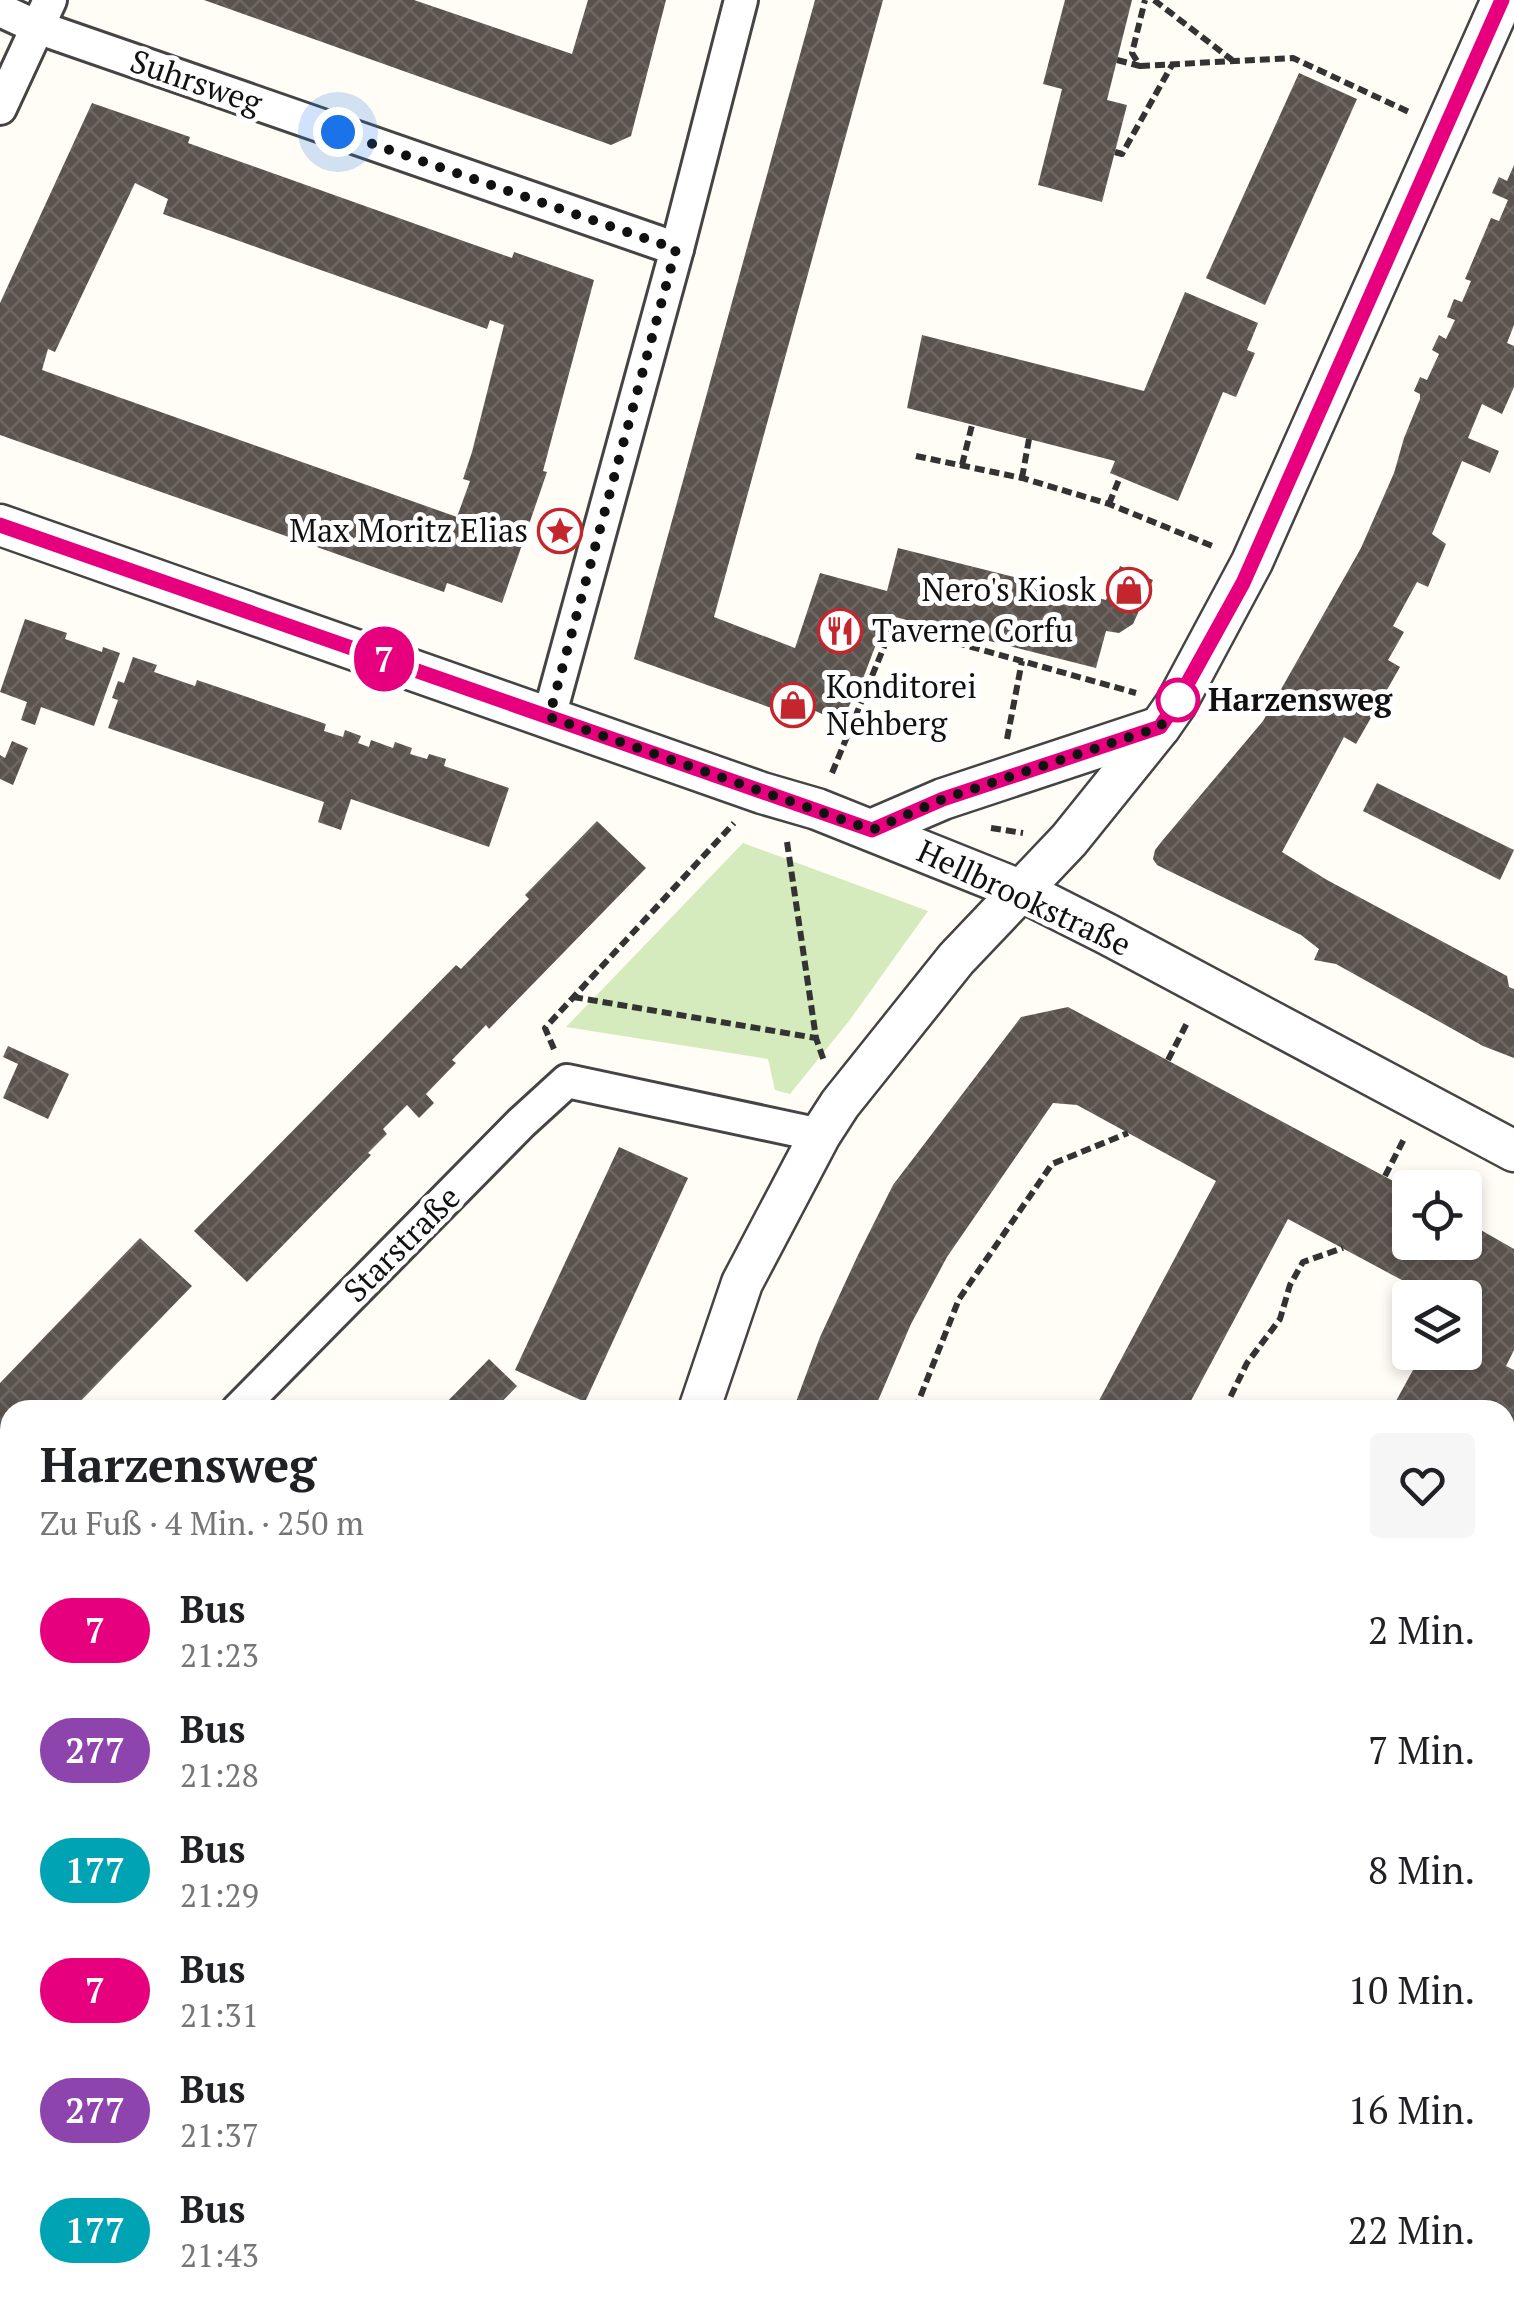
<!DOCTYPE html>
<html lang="de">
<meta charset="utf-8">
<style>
:root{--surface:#fff;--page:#f6f6f6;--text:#202124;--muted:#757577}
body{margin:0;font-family:"PT Serif",serif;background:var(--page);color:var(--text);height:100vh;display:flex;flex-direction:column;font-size:38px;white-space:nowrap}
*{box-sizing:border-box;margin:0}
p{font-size:32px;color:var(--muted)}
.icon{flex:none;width:55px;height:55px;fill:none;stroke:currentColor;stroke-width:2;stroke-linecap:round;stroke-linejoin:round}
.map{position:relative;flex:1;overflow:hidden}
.panel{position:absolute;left:0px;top:1400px;width:1515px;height:912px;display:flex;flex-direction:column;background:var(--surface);border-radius:30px 30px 0 0;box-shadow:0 5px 15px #0003}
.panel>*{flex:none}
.badge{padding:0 20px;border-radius:32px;font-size:35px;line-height:65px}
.fabs{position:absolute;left:1392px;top:1170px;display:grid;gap:20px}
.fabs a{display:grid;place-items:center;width:90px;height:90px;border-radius:10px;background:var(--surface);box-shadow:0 5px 15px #0003;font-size:50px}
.you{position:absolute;width:50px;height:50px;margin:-25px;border:8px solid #fff;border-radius:50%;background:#1a73e8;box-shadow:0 0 0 15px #1a73e833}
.map>.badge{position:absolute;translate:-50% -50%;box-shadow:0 0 0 5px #fff}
.round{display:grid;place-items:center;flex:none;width:105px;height:105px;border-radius:10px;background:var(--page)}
.overview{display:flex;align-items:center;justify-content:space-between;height:170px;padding:0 40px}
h1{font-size:48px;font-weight:800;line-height:75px}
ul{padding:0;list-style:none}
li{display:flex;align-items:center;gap:30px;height:120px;padding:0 40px}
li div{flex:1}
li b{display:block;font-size:38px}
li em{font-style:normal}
li .badge{min-width:110px;font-weight:700;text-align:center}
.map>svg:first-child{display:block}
.grass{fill:#d5ebbd}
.building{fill:url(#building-cross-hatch);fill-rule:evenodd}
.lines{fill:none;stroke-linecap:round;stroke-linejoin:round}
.service-casing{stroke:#444;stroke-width:20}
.minor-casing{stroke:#444;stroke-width:38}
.tertiary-casing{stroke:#444;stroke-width:45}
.path{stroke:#333;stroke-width:6;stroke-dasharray:10 5;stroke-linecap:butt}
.service{stroke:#fff;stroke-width:15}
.minor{stroke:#fff;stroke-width:32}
.tertiary{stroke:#fff;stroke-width:40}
.line-casing{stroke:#fff;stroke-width:22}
.line{stroke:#e6007e;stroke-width:15}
.walk{stroke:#111;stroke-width:10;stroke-dasharray:0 18}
.stop-dot{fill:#fff;stroke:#e6007e;stroke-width:5}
.labels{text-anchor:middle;stroke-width:10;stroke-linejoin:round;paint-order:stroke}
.street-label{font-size:32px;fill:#111;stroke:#fff}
.poi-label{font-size:32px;fill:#111;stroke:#fff;text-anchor:end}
.stop-label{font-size:32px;font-weight:bold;fill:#111;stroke:#fff;text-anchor:start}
</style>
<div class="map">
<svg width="1514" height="2312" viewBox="0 0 1514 2312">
<defs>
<pattern id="building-cross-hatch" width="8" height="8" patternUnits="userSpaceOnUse" patternTransform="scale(2.5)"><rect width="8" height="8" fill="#5a524d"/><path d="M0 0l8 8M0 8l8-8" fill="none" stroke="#6d6662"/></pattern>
</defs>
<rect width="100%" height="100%" fill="#fffdf5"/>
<!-- grass -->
<path class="grass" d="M743 843 928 911 849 1021 790 1094 775 1090 768 1059 566 1027Z"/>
<!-- building -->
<g class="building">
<path d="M204 0H414L572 54 588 0H666L631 136 611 145Z"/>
<path d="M815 0H883L714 617 795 648 820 573 887 591 898 548 1106 600 1120 566 1153 580 1133 624 1119 633 1106 631 1096 668 887 615 861 684 843 717 835 720 809 708 805 720 634 659Z"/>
<path d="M1065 0H1132L1107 100 1127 105 1102 202 1038 185 1062 89 1043 84Z"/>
<path d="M1299 73 1357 99 1265 305 1206 278Z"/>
<path d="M92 103 190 137 188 143 469 243 512 258 514 252 594 280 543 471 547 472 502 603 447 583 444 592 0 435V303ZM135 183 168 199 163 214 487 329 490 320 504 325 472 452 463 479 470 481 457 517 42 370 48 349 55 352Z"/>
<path d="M1514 165V325L1507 343 1514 346V387L1502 414 1482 404 1468 438 1499 451 1490 473 1462 461 1432 534 1446 544 1428 587 1417 582 1393 626 1404 632 1388 660 1400 667 1356 744 1344 737 1282 852 1327 880 1507 976 1509 987 1514 989V1058L1483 1046 1336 964 1314 960 1319 949 1301 935 1167 870 1157 865 1153 859 1155 850 1162 841 1263 721 1361 548 1394 473 1404 438 1420 399V394L1414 391 1420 377 1427 380 1439 354 1432 350 1439 335 1446 339 1455 320 1447 317 1454 299 1462 302 1471 281 1465 279 1491 218 1499 221 1508 200 1492 193 1499 177 1507 181Z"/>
<path d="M1185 292 1258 323 1247 350 1255 353 1236 397 1223 392 1178 501 1110 473 1115 461 907 408 922 335 1144 391Z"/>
<path d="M25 619 67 633 65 639 102 652 103 647 120 653 94 726 41 707 35 725 21 720 27 702 0 692Z"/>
<path d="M133 657 157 665 154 672 195 686 197 680 326 724 324 731 343 737 345 730 361 736 358 743 369 747 371 740 393 748 395 742 412 748 410 754 427 759 429 754 446 759 444 766 509 788 489 847 351 799 341 830 318 822 324 802 108 728 118 700 112 698 118 681 124 683Z"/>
<path d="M12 741 28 748 13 785 0 779V755L5 758Z"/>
<path d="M1377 783 1514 850 1500 880 1363 811Z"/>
<path d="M597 821 646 868 489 1029 486 1025 452 1060 456 1063 426 1094 434 1103 419 1118 407 1105 383 1129 387 1134 368 1153 371 1155 247 1282 194 1231 456 965 461 969 529 899 525 895Z"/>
<path d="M1068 1007 1410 1190V1242H1465V1221L1514 1249V1350L1506 1366 1514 1370V1465L1505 1460V1410H1391L1423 1352H1465V1298H1428L1426 1293 1288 1219 1186 1410H1094L1216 1181 1077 1105 1053 1103 947 1257 911 1324 874 1410H793L820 1337 858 1255 893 1185 1021 1017Z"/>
<path d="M8 1046 69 1074 48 1119 3 1098 18 1064 3 1057Z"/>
<path d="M619 1147 688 1178 585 1402 515 1370Z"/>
<path d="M140 1238 192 1286 72 1410H10V1475L0 1485V1383Z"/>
<path d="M489 1359 517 1386 494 1410H439Z"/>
<path d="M1514 2042V2312H1513L1505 2301V2048Z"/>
<path d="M9 2166 10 2302H21L16 2312H0V2191Z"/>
<path d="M242 2302H318L313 2312H237Z"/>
<path d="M541 2302H676L684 2306 681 2312H537Z"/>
<path d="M831 2302H1048L1053 2304 1046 2312H827Z"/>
<path d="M1077 2302H1420L1427 2312H1084Z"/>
</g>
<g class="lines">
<defs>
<g id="service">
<path d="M1505 1951 1514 1945"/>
<path d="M1444 2302 1450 2312"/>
</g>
<g id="minor">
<path d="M0 10 37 27 677 249"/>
<path d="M0 108 50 0"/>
<path d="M549 717 677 249 741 0"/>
<path d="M238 1410 521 1123 567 1081 820 1135"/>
<path d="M0 1652 10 1641"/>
</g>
<g id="tertiary">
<path d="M0 525 762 793 817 809 1022 891 1107 934 1514 1151"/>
<path d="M871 830 943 799 1160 727"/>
<path d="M699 1410 742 1283 820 1135 840 1104 956 959 1069 840 1160 727 1176 704 1252 562 1502 0"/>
<path d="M414 2312 419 2302"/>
</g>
</defs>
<!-- service casing -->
<use href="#service" class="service-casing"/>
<!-- minor casing -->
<use href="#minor" class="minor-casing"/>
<!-- tertiary casing -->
<use href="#tertiary" class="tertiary-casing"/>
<!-- path -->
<g class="path">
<path d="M1154 0 1232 60"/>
<path d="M1117 60 1140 66 1132 53 1145 0"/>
<path d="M1140 66 1293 58 1411 113"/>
<path d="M1115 152 1122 154 1172 65"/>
<path d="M916 456 1022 478 1109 504 1215 547"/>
<path d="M962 465 972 425"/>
<path d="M1022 478 1029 439"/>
<path d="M1109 504 1120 477"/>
<path d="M1007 739 1022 661"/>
<path d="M832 773 893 625 1136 693"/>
<path d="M991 828 1023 833"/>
<path d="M787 842 816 1038 824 1061"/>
<path d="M573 997 816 1038"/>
<path d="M554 1049 545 1028 734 823"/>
<path d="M1168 1060 1188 1021"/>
<path d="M1385 1176 1405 1137"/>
<path d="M915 1410 959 1299 1052 1164 1128 1133"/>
<path d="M1224 1410 1247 1363 1280 1319 1290 1285 1303 1262 1343 1248"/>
<path d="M1505 1821 1514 1835"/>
</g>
<!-- service -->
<use href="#service" class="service"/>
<!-- minor -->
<use href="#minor" class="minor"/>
<!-- tertiary -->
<use href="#tertiary" class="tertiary"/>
</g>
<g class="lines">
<defs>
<path id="line" d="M0 525 872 830 943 799 1160 727 1176 704 1243 583 1502 0"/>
</defs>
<!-- line casing -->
<use href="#line" class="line-casing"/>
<!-- line -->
<use href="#line" class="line"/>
<!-- walk -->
<path class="walk" d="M338 132 676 249 549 717 872 830 943 799 1160 727 1178 700"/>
</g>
<!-- icons -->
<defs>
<symbol id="sight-ring" viewBox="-11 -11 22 22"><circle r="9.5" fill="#fff" stroke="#c4262e" stroke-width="1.5"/><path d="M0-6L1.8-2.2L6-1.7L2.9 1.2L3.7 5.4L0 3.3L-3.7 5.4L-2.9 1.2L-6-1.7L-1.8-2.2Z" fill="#c4262e"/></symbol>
<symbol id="shop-ring" viewBox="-11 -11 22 22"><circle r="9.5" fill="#fff" stroke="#c4262e" stroke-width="1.5"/><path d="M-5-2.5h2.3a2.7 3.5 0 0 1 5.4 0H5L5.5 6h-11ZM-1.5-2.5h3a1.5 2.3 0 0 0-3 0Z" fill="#c4262e"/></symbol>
<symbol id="restaurant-ring" viewBox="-11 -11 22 22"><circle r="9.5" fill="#fff" stroke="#c4262e" stroke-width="1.5"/><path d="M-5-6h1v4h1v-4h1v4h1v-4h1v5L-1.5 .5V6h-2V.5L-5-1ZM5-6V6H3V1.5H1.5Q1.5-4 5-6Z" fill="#c4262e"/></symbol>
</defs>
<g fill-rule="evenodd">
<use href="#sight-ring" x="535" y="506" width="50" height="50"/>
<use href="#shop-ring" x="1104" y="565" width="50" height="50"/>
<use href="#restaurant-ring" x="815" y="606" width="50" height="50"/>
<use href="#shop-ring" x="768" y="680" width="50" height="50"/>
</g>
<!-- markers -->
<circle class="stop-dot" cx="1178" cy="700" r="20"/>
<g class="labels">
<!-- street labels -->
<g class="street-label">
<text transform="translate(196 82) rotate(19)" y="11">Suhrsweg</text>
<text transform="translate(1024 898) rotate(25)" y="11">Hellbrookstraße</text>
<text transform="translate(402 1244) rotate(-45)" y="11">Starstraße</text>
</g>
<!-- poi labels -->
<g class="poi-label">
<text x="528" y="542">Max Moritz Elias</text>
<text x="1096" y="601">Nero's Kiosk</text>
<text x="872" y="642" text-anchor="start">Taverne Corfu</text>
<text x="826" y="698" text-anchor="start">Konditorei<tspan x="826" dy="37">Nehberg</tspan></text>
</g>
<!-- stop labels -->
<g class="stop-label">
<text x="1208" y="711">Harzensweg</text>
</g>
</g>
</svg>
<div class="fabs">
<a><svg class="icon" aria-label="locate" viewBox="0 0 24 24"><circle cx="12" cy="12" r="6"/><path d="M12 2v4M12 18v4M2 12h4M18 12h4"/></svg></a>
<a><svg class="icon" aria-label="layers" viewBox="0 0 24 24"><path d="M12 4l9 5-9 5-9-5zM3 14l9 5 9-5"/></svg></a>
</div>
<div class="you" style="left:338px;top:132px"></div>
<b class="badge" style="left:384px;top:659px;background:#e6007e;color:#fff">7</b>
<section class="panel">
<div class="overview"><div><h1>Harzensweg</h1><p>Zu Fuß · 4 Min. · 250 m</p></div><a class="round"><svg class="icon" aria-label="heart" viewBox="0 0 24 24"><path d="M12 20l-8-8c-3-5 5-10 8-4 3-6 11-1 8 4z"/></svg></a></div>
<ul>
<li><span class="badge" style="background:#e6007e;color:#fff">7</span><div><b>Bus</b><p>21:23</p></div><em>2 Min.</em></li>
<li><span class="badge" style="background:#8e44ad;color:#fff">277</span><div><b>Bus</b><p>21:28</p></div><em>7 Min.</em></li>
<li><span class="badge" style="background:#00a3b4;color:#fff">177</span><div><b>Bus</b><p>21:29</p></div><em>8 Min.</em></li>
<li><span class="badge" style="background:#e6007e;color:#fff">7</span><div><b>Bus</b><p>21:31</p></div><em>10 Min.</em></li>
<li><span class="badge" style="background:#8e44ad;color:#fff">277</span><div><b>Bus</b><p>21:37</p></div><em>16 Min.</em></li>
<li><span class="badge" style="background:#00a3b4;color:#fff">177</span><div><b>Bus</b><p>21:43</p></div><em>22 Min.</em></li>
</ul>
</section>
</div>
